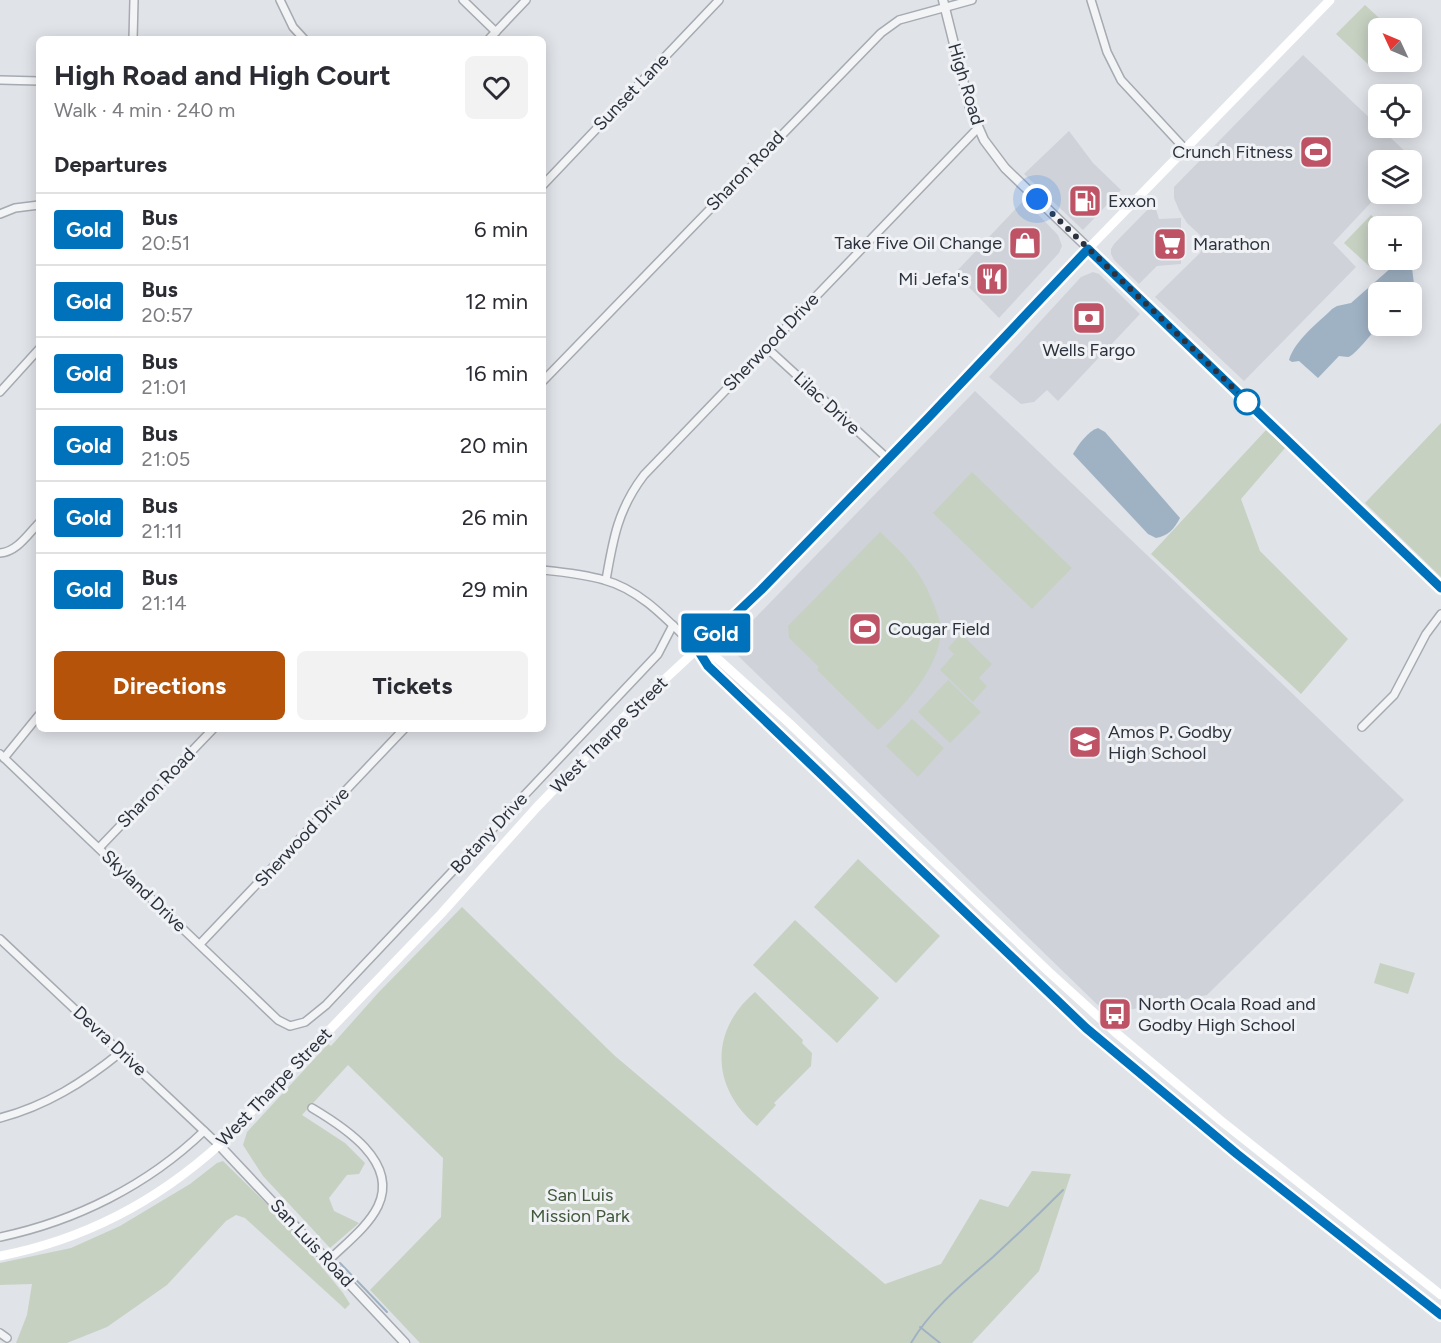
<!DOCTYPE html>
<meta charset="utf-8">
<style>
:root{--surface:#fff;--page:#f2f2f3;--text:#2b2b33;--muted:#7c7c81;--line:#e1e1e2;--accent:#b45309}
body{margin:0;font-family:Figtree,sans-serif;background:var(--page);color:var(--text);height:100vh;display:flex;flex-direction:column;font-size:22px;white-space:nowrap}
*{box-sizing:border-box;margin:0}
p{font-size:20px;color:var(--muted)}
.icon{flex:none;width:33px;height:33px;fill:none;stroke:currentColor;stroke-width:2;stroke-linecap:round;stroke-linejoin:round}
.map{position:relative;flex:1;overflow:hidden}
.details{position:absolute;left:36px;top:36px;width:510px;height:696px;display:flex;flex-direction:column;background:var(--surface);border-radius:9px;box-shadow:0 3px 15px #0003}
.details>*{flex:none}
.badge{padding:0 12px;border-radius:4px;font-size:21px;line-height:39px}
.needle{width:39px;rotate:314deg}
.fabs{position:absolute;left:1368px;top:18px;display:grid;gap:12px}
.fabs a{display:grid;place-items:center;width:54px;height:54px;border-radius:9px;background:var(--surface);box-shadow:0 3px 15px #0003;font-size:30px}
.you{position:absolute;width:30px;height:30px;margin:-15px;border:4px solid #fff;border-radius:50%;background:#1a73e8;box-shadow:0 0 0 9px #1a73e833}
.map>.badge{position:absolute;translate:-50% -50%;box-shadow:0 0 0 3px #fff}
h2{padding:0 18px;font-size:22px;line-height:54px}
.round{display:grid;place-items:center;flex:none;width:63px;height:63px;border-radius:9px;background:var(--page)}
.summary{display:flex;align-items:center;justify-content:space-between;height:102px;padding:0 18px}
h1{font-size:28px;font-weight:700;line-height:45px}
.cta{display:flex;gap:12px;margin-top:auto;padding:12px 18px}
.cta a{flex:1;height:69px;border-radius:9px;background:var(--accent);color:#fff;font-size:24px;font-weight:700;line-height:69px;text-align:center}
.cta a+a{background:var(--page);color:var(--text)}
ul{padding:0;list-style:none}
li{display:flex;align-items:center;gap:18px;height:72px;padding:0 18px;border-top:2px solid var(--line)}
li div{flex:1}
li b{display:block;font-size:22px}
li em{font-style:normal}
li .badge{min-width:66px;font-weight:700;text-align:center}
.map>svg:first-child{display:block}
.built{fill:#cfd3d9}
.green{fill:#c6d1c2}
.water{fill:#9fb2c4}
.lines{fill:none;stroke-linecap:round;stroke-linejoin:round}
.stream{stroke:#9fb2c4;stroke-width:2}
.minor-casing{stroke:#a6aab1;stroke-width:10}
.tertiary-casing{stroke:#a6aab1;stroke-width:11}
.minor{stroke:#f3f4f6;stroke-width:7}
.tertiary{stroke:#f3f4f6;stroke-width:8}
.secondary{stroke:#fff;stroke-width:9}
.line-casing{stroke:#fff;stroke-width:14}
.line{stroke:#0072bc;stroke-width:9}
.walk{stroke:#2b323d;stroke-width:6;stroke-dasharray:0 10.8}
.stop-dot{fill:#fff;stroke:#0072bc;stroke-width:3}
.labels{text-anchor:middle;stroke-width:6;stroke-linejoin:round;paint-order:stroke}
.street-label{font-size:18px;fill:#2b323d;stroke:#f0f2f5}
.poi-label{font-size:18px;fill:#2b323d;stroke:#f0f2f5;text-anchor:start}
.park-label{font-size:18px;fill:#405839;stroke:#f0f2f5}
</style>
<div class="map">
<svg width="1441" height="1343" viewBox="0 0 1441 1343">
<rect width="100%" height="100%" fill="#e0e3e8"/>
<!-- built -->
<g class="built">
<path d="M1303 55 1412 158 1410 160H1378L1379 194 1333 243 1356 267 1244 381 1155 297 1200 253 1204 244 1200 235 1187 223 1179 210 1174 198V187Z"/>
<path d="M1069 131 1093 163 1121 190 1083 230 1024 174Z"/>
<path d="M1024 200 1058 235 1062 246 1059 253 999 318 955 273Z"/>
<path d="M1154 203 1159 219 1181 218V264L1157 266 1139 284 1114 260 1111 254V249L1114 244Z"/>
<path d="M1093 272 1099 274 1140 314 1058 401 1047 390 1034 402 1021 404 989 377 1081 277Z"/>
<path d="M975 391 1404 800 1207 995 1107 1014 728 646Z"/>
</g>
<!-- green -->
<g class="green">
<path d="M1365 5 1390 28H1378V55L1369 65 1336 34Z"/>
<path d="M1371 215 1383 226H1378V256L1369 266 1344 243Z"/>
<path d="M1441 423V577L1365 503Z"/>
<path d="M1266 430 1285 448 1241 499 1260 551 1348 639 1301 694 1151 554Z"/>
<path d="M972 472 1072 568 1032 609 933 513Z"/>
<path d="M880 532C905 555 922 572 934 605 937 613 941 622 941 631 940 667 903 708 878 730L817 670 819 667 789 638 788 626Z"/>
<path d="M961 634 992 664 979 678 987 686 973 702 940 670 954 654 948 648Z"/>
<path d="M948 680 981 712 950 743 918 712Z"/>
<path d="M912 719 944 748 918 777 886 746Z"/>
<path d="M858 859 940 936 896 983 814 907Z"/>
<path d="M462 907 615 1056 885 1284 941 1264 980 1199 1008 1207 1032 1171 1071 1174 1039 1271 972 1343H420L370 1290 441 1217 443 1158 348 1065 302 1115 345 1143 365 1163 359 1174 347 1175 329 1198 334 1211 359 1223 330 1248 263 1176 243 1145 247 1132 328 1044 331 1046 378 993Z"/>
<path d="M795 920 879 998 837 1043 753 965Z"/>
<path d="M1380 963 1415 973 1408 994 1374 983Z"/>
<path d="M755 992 803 1040 802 1043 812 1053 811 1066 774 1103 776 1105 757 1126C711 1088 709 1031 755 992Z"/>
<path d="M223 1161 285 1222 343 1293 350 1304 345 1309 245 1218 236 1215 226 1221 167 1285 107 1327 67 1343H16L27 1315 32 1284 0 1285V1263L71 1248 120 1226 190 1184 217 1163Z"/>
</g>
<!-- water -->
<g class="water">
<path d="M1400 260H1411L1415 292 1412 296V292H1378L1379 326C1373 331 1354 357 1348 357 1345 357 1342 356 1339 356L1318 378 1299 361 1292 362 1289 360C1295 340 1318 323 1332 309L1337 306 1351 303Z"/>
<path d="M1098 428 1105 432 1180 518C1174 529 1168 536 1156 538L1148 534 1073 454C1078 445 1088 431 1098 428Z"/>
</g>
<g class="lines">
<!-- stream -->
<g class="stream">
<path d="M340 1263 387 1312"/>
<path d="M920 1327 940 1343"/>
<path d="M911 1343C931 1309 963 1283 993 1257 1017 1235 1040 1213 1063 1190"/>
</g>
<defs>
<g id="minor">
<path d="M280 0 293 27 304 39"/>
<path d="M463 0 496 32"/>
<path d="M1091 0 1107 52 1121 80 1185 149"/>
<path d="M133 39 134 0"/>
<path d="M489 39 526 0"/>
<path d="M0 80 39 81"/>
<path d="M543 185 719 0"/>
<path d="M0 214 15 208 39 205"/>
<path d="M766 347 888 459"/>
<path d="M543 381 881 33 899 20 972 0"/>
<path d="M0 392 39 349"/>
<path d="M0 553C17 552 28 534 39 523"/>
<path d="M543 570C563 572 584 574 604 580 642 590 670 623 698 650"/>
<path d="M606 580C613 539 618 509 644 475L978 128"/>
<path d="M1362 727 1394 695 1426 634 1441 614"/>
<path d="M0 754 278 1020 290 1026 305 1022 326 1005 658 654 673 625"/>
<path d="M4 758 39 715"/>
<path d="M99 848 213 729"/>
<path d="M0 939 219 1145"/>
<path d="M200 944 404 729"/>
<path d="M312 1108C344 1127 399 1162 378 1206 368 1227 344 1245 328 1261"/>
<path d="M0 1118C46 1106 84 1082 121 1052"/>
<path d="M0 1237C76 1221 148 1185 204 1131"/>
<path d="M0 1333 7 1338"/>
</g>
<g id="tertiary">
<path d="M943 0 970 108 984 140 1005 168 1441 588"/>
<path d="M219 1145 405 1343"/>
</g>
</defs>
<!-- minor casing -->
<use href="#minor" class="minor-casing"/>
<!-- tertiary casing -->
<use href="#tertiary" class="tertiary-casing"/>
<!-- minor -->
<use href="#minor" class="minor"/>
<!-- tertiary -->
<use href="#tertiary" class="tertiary"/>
<!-- secondary -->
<g class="secondary">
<path d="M698 650 708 666 1086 1028 1237 1154 1441 1315"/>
<path d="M698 650 718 659 789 723 1049 972 1115 1032 1220 1120 1441 1295"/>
<path d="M0 1256C83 1240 157 1201 219 1145L441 914 537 807 623 718 761 590 929 417 1088 249 1330 0"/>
</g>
</g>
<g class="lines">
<defs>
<path id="line" d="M1441 588 1088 249 929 417 761 590 698 650 708 666 1086 1028 1237 1154 1441 1315"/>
</defs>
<!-- line casing -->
<use href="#line" class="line-casing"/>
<!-- line -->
<use href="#line" class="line"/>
<!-- walk -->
<path class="walk" d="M1037 199 1252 406 1247 402"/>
</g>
<!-- icons -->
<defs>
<symbol id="stadium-square" viewBox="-11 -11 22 22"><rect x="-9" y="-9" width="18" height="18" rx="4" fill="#bf5366" stroke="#f0f2f5"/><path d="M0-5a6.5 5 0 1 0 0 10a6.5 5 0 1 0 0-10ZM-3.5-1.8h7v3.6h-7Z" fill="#fff"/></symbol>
<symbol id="fuel-square" viewBox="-11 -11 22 22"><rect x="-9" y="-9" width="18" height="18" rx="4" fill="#bf5366" stroke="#f0f2f5"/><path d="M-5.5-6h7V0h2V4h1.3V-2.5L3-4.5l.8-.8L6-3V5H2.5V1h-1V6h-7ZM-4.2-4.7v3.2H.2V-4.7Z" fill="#fff"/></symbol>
<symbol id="shop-square" viewBox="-11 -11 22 22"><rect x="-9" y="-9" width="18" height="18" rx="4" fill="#bf5366" stroke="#f0f2f5"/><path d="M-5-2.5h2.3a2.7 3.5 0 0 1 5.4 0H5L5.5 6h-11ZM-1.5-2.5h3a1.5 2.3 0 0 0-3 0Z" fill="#fff"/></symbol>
<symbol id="supermarket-square" viewBox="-11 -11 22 22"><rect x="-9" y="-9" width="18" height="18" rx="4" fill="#bf5366" stroke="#f0f2f5"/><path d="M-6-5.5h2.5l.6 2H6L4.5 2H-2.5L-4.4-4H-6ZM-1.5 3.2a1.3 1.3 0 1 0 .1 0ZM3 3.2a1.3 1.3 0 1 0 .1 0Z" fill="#fff"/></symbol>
<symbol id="restaurant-square" viewBox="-11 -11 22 22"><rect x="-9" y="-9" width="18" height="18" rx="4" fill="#bf5366" stroke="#f0f2f5"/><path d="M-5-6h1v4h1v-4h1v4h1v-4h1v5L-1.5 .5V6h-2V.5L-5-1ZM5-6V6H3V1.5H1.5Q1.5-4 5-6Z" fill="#fff"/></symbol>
<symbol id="bank-square" viewBox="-11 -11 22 22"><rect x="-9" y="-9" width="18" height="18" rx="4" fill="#bf5366" stroke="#f0f2f5"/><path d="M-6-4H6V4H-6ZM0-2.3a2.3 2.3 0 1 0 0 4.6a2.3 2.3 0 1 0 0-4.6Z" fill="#fff"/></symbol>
<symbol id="school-square" viewBox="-11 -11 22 22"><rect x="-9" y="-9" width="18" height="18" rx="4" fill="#bf5366" stroke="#f0f2f5"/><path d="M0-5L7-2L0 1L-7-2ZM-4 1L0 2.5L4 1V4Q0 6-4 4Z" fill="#fff"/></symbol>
<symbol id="bus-square" viewBox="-11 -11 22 22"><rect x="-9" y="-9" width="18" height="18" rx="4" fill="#bf5366" stroke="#f0f2f5"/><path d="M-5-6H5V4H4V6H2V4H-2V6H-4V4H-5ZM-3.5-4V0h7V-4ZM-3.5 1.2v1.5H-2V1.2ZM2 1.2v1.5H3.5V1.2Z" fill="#fff"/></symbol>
</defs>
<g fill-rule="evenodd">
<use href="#stadium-square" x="1297" y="133" width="38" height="38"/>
<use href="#fuel-square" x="1066" y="182" width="38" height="38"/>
<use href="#shop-square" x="1006" y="224" width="38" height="38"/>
<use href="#supermarket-square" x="1151" y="225" width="38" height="38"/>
<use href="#restaurant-square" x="973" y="260" width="38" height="38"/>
<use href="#bank-square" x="1070" y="299" width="38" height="38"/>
<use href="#stadium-square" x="846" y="610" width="38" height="38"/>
<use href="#school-square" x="1066" y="723" width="38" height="38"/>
<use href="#bus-square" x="1096" y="995" width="38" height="38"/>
</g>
<!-- markers -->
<circle class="stop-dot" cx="1247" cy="402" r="12"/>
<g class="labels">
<!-- street labels -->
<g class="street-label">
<text transform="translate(966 84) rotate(73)" y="6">High Road</text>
<text transform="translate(631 92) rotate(-46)" y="6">Sunset Lane</text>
<text transform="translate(745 171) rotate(-46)" y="6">Sharon Road</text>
<text transform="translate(771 342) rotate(-46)" y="6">Sherwood Drive</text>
<text transform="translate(827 403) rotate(43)" y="6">Lilac Drive</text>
<text transform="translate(609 735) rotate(-45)" y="6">West Tharpe Street</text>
<text transform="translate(156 788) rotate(-46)" y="6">Sharon Road</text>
<text transform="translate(489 833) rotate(-47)" y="6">Botany Drive</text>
<text transform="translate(302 837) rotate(-47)" y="6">Sherwood Drive</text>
<text transform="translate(144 891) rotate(44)" y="6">Skyland Drive</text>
<text transform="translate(110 1041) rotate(43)" y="6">Devra Drive</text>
<text transform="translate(274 1087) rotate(-46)" y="6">West Tharpe Street</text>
<text transform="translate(312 1243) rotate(47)" y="6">San Luis Road</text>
</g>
<!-- poi labels -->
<g class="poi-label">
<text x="1293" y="158" text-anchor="end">Crunch Fitness</text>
<text x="1108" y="207">Exxon</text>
<text x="1002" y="249" text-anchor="end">Take Five Oil Change</text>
<text x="1193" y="250">Marathon</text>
<text x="969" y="285" text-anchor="end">Mi Jefa's</text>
<text x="1089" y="356" text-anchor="middle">Wells Fargo</text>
<text x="888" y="635">Cougar Field</text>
<text x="1108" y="738">Amos P. Godby<tspan x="1108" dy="21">High School</tspan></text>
<text x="1138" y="1010">North Ocala Road and<tspan x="1138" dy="21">Godby High School</tspan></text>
</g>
<!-- park labels -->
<g class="park-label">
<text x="580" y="1201">San Luis<tspan x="580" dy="21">Mission Park</tspan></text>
</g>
</g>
</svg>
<div class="fabs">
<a><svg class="needle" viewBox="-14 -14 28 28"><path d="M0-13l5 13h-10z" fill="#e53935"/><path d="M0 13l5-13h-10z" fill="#7c7c81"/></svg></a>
<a><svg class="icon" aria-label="locate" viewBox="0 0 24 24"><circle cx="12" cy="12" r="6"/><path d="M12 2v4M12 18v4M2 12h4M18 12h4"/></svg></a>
<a><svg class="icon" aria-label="layers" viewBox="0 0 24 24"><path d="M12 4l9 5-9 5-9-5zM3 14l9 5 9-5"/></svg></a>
<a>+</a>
<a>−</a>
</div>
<div class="you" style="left:1037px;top:199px"></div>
<b class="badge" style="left:716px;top:633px;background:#0072bc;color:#fff">Gold</b>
<section class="details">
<div class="summary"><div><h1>High Road and High Court</h1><p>Walk · 4 min · 240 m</p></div><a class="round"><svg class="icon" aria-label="heart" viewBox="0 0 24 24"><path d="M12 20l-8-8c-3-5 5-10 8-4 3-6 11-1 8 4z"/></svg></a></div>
<h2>Departures</h2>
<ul>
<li><span class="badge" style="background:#0072bc;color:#fff">Gold</span><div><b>Bus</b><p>20:51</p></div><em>6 min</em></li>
<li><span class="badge" style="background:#0072bc;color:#fff">Gold</span><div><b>Bus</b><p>20:57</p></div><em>12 min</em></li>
<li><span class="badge" style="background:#0072bc;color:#fff">Gold</span><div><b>Bus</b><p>21:01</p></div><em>16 min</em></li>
<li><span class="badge" style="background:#0072bc;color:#fff">Gold</span><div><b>Bus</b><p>21:05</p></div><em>20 min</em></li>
<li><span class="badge" style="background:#0072bc;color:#fff">Gold</span><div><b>Bus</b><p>21:11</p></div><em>26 min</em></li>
<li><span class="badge" style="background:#0072bc;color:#fff">Gold</span><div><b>Bus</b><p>21:14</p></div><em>29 min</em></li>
</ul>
<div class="cta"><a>Directions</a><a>Tickets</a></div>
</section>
</div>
